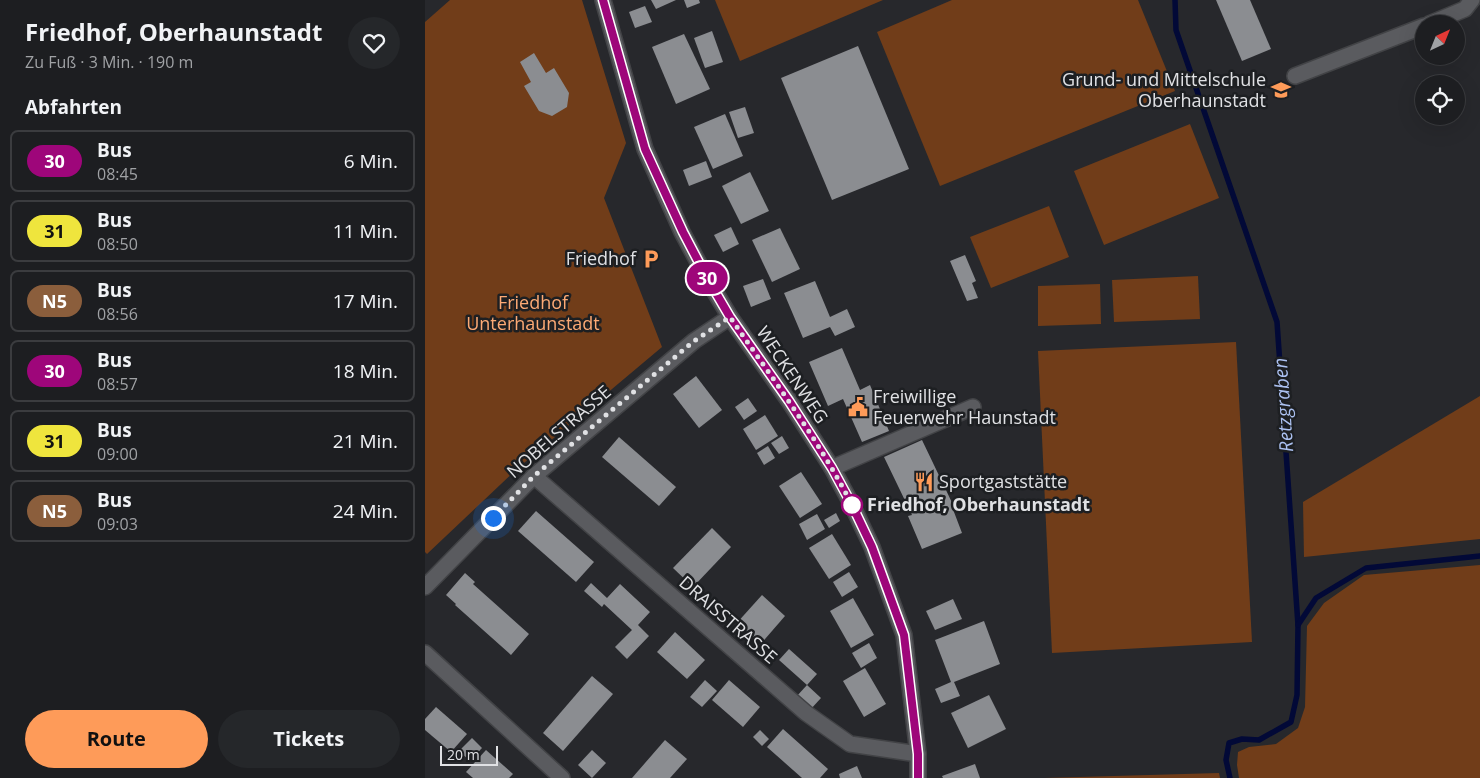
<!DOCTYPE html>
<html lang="de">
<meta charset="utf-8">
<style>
:root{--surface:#1d1e21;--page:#25272a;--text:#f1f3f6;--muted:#a0a2a5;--line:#3b3c3f;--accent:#fe9b59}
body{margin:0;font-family:"Open Sans",sans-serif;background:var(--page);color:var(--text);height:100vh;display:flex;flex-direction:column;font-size:19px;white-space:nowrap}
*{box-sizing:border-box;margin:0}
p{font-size:16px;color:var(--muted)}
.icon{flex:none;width:28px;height:28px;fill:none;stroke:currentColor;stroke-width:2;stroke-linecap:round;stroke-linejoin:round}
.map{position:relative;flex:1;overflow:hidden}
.panel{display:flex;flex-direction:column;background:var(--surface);width:425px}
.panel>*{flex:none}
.badge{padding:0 10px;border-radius:16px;font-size:18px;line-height:32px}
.needle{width:32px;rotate:43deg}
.tools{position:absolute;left:990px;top:15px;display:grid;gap:10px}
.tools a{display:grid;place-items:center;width:50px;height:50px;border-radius:50%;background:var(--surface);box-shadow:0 5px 20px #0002,0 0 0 1px var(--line);font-size:25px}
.scale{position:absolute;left:15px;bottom:12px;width:58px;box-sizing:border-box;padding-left:5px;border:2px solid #e0e1e4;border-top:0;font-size:14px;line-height:18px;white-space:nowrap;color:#e0e1e4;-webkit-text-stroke:4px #1d1f22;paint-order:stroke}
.you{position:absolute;width:25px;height:25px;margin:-12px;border:4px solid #fff;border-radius:50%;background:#1a73e8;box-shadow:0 0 0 8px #1a73e833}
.map>.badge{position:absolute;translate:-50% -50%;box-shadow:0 0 0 2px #fff}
h2{padding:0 25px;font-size:19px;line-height:45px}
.round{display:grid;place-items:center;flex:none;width:52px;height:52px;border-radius:26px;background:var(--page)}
.headline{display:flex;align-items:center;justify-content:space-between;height:85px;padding:0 25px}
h1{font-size:24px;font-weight:700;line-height:38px}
.cta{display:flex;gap:10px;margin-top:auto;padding:10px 25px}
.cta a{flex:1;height:58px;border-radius:30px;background:var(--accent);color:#111;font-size:20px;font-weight:700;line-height:58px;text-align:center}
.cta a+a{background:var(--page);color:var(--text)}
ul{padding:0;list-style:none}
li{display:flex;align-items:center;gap:15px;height:62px;margin:0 10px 8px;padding:0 15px;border:2px solid var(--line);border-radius:8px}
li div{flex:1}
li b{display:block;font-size:19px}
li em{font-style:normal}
li .badge{min-width:55px;font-weight:700;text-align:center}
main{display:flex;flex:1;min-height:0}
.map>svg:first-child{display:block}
.green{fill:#713d19}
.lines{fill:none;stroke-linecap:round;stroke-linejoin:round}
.stream{stroke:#020937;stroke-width:5.5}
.building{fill:#8b8d91}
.minor-casing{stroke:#424346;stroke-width:18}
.minor{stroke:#5a5b5f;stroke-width:15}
.line-casing{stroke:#fff;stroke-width:11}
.line{stroke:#9e067a;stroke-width:8}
.walk{stroke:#e0e1e4;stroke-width:5;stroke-dasharray:0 9}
.stop-dot{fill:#fff;stroke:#9e067a;stroke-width:2.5}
.labels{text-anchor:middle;stroke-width:5;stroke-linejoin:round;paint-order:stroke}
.poi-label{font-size:18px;fill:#e0e1e4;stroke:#1d1f22;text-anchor:end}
.park-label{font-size:18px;fill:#fdaa75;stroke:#1d1f22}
.street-label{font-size:18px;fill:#e0e1e4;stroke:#1d1f22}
.stop-label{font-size:18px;font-weight:bold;fill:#e0e1e4;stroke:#1d1f22;text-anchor:start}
.water-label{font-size:19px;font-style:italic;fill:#acc1f1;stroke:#1d1f22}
</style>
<main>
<section class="panel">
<div class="headline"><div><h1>Friedhof, Oberhaunstadt</h1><p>Zu Fuß · 3 Min. · 190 m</p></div><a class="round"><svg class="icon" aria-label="heart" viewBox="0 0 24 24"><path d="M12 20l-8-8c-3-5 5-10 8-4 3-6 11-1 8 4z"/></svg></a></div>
<h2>Abfahrten</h2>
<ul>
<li><span class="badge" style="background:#9e067a;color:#fff">30</span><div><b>Bus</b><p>08:45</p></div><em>6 Min.</em></li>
<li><span class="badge" style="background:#efe53d;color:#111">31</span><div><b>Bus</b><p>08:50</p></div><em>11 Min.</em></li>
<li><span class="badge" style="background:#8b5e3c;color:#fff">N5</span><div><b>Bus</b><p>08:56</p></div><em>17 Min.</em></li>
<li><span class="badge" style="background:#9e067a;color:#fff">30</span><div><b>Bus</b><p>08:57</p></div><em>18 Min.</em></li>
<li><span class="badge" style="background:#efe53d;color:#111">31</span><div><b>Bus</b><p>09:00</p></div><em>21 Min.</em></li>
<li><span class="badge" style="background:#8b5e3c;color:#fff">N5</span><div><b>Bus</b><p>09:03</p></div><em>24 Min.</em></li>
</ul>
<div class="cta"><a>Route</a><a>Tickets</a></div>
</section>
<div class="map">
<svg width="1055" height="778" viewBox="0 0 1055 778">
<rect width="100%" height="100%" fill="#27282c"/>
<!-- green -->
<g class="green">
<path d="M25 0H157L201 143 179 198 237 347 93 468 2 554 0 552V22Z"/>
<path d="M290 0H458L315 61Z"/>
<path d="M527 0H713L750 91 515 186 452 32Z"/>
<path d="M765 124 794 198 679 245 649 171Z"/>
<path d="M624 206 644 257 566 288 545 237Z"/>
<path d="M773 276 775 319 689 322 687 280Z"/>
<path d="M675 284 676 324 613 326V286Z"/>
<path d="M811 342 827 642 627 653 613 351Z"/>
<path d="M1055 396V539L879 557 878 502Z"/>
<path d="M1055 565V778H814L812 765 813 752 824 747 851 744 873 728 880 707 882 626 899 603 939 575Z"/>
<path d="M794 773 795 778H619Z"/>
</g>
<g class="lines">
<!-- stream -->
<g class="stream">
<path d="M750 0 751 30 852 322 873 625 872 695 866 722 834 740 817 739 804 743 801 760 805 778"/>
<path d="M873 625 891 598 941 568 1055 556"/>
</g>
</g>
<!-- building -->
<g class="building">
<path d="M226 0H251L231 9Z"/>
<path d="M259 0H274L275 3 262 8Z"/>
<path d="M791 0H825L846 49 817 61Z"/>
<path d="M220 6 227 22 210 28 204 12Z"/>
<path d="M287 31 298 62 280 68 269 38Z"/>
<path d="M259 34 285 89 251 104 227 47Z"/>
<path d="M433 46 484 169 407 200 356 78Z"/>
<path d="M109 53 121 73 129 68 144 93 142 107 127 116 114 111 99 86 106 82 95 62Z"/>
<path d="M320 107 329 133 313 138 304 112Z"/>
<path d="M300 114 318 156 288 169 269 127Z"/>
<path d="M281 161 287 177 264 186 258 170Z"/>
<path d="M325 172 344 211 316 224 297 186Z"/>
<path d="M306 227 314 244 298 252 289 235Z"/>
<path d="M355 228 375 269 347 282 327 240Z"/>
<path d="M540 255 551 281 547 283 553 298 542 301 525 261Z"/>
<path d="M338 279 346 299 326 307 318 286Z"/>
<path d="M390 281 405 317 422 309 430 327 410 336 405 327 378 338 359 293Z"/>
<path d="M417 348 435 390 445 385 464 431 437 442 418 399 403 406 384 362Z"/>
<path d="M271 376 297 410 274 428 248 394Z"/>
<path d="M323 398 332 411 319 420 310 407Z"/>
<path d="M340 415 353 436 331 450 318 429Z"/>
<path d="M357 436 364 448 354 454 346 443Z"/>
<path d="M194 437 251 487 234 506 177 457Z"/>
<path d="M497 440 531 511 529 512 537 533 497 549 483 516 487 515 459 457Z"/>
<path d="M343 446 350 458 339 465 332 453Z"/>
<path d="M376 472 397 504 375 518 354 486Z"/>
<path d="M111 511 169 562 151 582 93 531Z"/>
<path d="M411 513 415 521 404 528 399 520Z"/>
<path d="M392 514 400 529 382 540 374 524Z"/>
<path d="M287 528 306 547 268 587 248 568Z"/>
<path d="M407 534 426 565 404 579 384 548Z"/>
<path d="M424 572 433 587 417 597 408 582Z"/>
<path d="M40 573 50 582 48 584 104 634 86 655 30 605 31 604 21 595Z"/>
<path d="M166 583 182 598 195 584 225 612 213 625 224 636 202 659 190 647 207 630 179 604 177 607 159 591Z"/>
<path d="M337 595 360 616 334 646 310 625Z"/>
<path d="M428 598 449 635 426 648 405 611Z"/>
<path d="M528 599 537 619 510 630 501 611Z"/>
<path d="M559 621 575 664 529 682 535 696 516 703 510 689 526 682 510 640Z"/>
<path d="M250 632 280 660 262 679 232 652Z"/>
<path d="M444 643 452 658 436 668 427 653Z"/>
<path d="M364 649 392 674 382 685 354 660Z"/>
<path d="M440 668 461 704 439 717 418 681Z"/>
<path d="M167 676 188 694 138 751 118 733Z"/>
<path d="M280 680 292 691 277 707 265 697Z"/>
<path d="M304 680 335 707 318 727 287 700Z"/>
<path d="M382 685 396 698 385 710 371 697Z"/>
<path d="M564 695 581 729 543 748 526 713Z"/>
<path d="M11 707 42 734 26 752 0 730V719Z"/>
<path d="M358 729 403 769 395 778H377L342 747Z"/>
<path d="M335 730 344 739 337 746 328 737Z"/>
<path d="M47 738 57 748 45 761 34 751Z"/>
<path d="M240 740 262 759 245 778H207Z"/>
<path d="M61 750 88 774 84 778H48L41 772Z"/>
<path d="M167 750 181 763 167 778 153 765Z"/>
<path d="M550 764 555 778H518L517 776Z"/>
<path d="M432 766 437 778H415L414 774Z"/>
</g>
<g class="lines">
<defs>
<g id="minor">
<path d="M178 0 220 149 257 232 281 277 305 317 364 401 407 468 427 505 447 547 479 635 493 754V778"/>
<path d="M1004 24 1040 9 1047 0"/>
<path d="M870 76 999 26"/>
<path d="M407 468 548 407"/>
<path d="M109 476 381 713 425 744 493 754"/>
<path d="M0 587 109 476 269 341 305 317"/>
<path d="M0 653 137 778"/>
</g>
</defs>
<!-- minor casing -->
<use href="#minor" class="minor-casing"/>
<!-- minor -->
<use href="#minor" class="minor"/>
</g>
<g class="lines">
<defs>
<path id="line" d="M178 0 220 149 258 232 281 276 305 317 364 401 407 468 427 505 447 547 479 635 493 754V778"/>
</defs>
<!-- line casing -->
<use href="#line" class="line-casing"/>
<!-- line -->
<use href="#line" class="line"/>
<!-- walk -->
<path class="walk" d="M68 518 109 476 174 421 269 341 305 317C347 378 394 440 427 505"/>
</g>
<!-- icons -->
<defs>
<symbol id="school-bare" viewBox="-9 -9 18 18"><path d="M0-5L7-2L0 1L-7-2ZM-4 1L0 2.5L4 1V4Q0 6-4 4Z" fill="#fe9b59" stroke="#1d1f22" stroke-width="2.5" paint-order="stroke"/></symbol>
<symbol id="parking-bare" viewBox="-9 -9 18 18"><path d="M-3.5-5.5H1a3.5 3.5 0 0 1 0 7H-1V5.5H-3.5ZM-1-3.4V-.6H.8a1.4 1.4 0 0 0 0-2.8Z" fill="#fe9b59" stroke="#1d1f22" stroke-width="2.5" paint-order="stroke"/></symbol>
<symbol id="civic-bare" viewBox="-9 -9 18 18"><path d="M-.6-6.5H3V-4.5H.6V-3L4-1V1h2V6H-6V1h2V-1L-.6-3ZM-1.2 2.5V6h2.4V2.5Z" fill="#fe9b59" stroke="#1d1f22" stroke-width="2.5" paint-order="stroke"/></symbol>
<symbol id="restaurant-bare" viewBox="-9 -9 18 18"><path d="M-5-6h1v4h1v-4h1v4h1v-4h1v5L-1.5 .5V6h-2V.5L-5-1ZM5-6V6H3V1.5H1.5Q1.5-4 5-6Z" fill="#fe9b59" stroke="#1d1f22" stroke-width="2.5" paint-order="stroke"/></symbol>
</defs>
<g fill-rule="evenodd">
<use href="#school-bare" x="842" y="76" width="28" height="28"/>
<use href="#parking-bare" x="212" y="245" width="28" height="28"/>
<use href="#civic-bare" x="419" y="393" width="28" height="28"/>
<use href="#restaurant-bare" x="485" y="468" width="28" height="28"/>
</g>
<!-- markers -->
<circle class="stop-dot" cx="427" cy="505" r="10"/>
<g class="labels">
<!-- poi labels -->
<g class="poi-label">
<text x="841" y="86">Grund- und Mittelschule<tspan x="841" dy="21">Oberhaunstadt</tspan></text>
<text x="211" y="265">Friedhof</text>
<text x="448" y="403" text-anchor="start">Freiwillige<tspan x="448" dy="21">Feuerwehr Haunstadt</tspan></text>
<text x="514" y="488" text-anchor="start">Sportgaststätte</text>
</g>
<!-- park labels -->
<g class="park-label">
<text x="108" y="309">Friedhof<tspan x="108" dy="21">Unterhaunstadt</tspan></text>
</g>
<!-- street labels -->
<g class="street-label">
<text transform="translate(367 375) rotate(56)" y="6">WECKENWEG</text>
<text transform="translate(134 432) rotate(-41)" y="6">NOBELSTRASSE</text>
<text transform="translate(303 620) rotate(41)" y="6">DRAISSTRASSE</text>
</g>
<!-- stop labels -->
<g class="stop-label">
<text x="442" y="511">Friedhof, Oberhaunstadt</text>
</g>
<!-- water labels -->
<g class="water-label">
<text transform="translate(858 405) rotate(-94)" y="7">Retzgraben</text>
</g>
</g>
</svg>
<div class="tools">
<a><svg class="needle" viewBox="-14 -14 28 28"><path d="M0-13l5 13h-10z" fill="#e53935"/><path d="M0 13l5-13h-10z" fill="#a0a2a5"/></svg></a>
<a><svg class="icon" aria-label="locate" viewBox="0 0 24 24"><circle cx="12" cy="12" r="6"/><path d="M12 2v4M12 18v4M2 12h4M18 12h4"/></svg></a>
</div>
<div class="scale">20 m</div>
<div class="you" style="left:68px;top:518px"></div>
<b class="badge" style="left:282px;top:278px;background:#9e067a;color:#fff">30</b>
</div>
</main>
